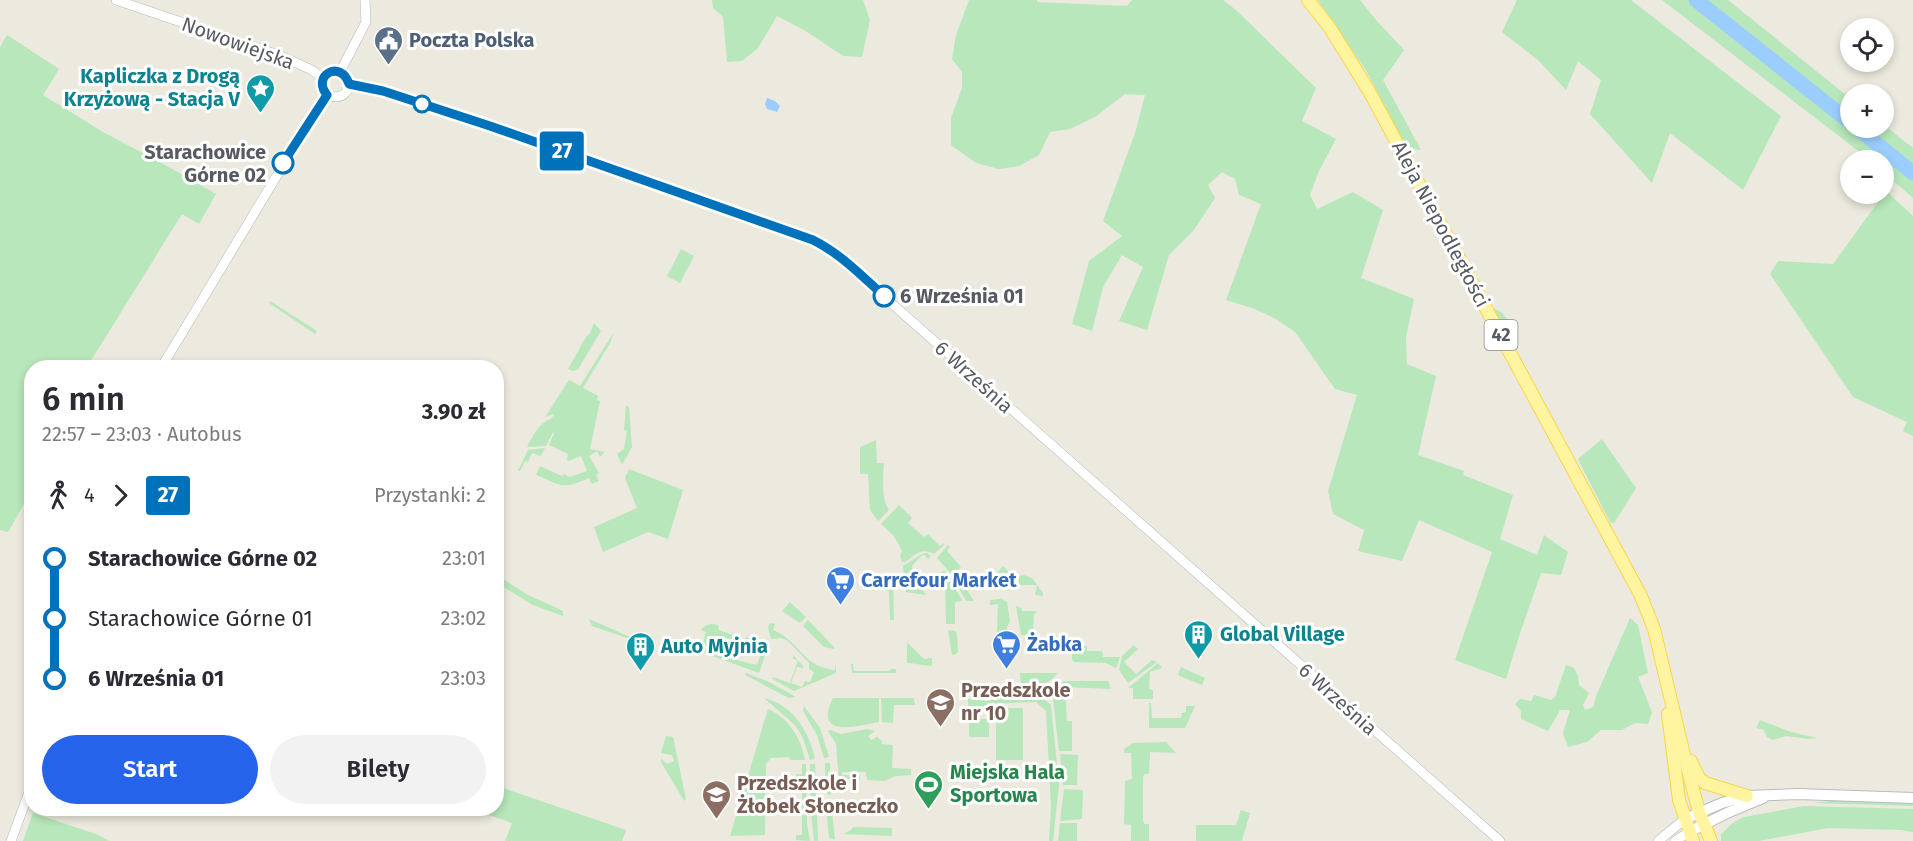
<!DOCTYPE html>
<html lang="pl">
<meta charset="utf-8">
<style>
:root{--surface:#fff;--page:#f2f2f3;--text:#2b2b33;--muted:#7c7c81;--accent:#2563eb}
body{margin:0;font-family:"Fira Sans",sans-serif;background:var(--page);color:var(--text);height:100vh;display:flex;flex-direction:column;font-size:22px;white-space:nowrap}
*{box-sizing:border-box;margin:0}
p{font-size:20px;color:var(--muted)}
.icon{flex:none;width:33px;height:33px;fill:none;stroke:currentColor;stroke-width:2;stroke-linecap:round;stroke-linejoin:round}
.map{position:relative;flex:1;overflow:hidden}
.sheet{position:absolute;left:24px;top:360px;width:480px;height:456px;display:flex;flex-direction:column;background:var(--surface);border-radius:24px;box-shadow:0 3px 9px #0003}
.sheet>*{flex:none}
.badge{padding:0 12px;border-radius:4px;font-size:21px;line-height:39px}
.buttons{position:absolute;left:1840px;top:18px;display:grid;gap:12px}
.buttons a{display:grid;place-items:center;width:54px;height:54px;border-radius:50%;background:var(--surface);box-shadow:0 3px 9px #0003;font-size:30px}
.map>.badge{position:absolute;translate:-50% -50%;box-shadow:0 0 0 3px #fff}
.legs{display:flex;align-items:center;gap:9px;height:66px;padding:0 18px;font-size:20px}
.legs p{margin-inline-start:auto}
.head{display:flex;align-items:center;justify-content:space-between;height:102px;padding:0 18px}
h1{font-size:33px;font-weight:600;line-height:45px}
.button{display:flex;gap:12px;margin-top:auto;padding:12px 18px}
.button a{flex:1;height:69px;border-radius:36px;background:var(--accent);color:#fff;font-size:24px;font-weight:600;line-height:69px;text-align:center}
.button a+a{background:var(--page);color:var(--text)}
ul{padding:0 18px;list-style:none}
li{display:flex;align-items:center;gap:21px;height:60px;font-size:22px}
li i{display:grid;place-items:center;width:9px;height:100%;margin:0 8px;background:currentColor}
li i::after{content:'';width:15px;height:15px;margin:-8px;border:4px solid;border-radius:50%;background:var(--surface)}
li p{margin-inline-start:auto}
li:first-child i{background:linear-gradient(#0000 50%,currentColor 0)}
li:last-child i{background:linear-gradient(currentColor 50%,#0000 0)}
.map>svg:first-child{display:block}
.green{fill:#b7e7ba}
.water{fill:#9bceff}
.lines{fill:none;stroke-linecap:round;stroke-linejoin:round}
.river{stroke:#9bceff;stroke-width:15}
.tertiary-casing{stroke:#b6b9bf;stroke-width:10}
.secondary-casing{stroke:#b7bbc2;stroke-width:12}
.primary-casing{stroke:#fdd446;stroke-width:14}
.tertiary{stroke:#fff;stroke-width:9}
.secondary{stroke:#fff;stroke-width:10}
.primary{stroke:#fff5a0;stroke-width:12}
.line-1-casing{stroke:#fff;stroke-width:14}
.line-1{stroke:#0072bc;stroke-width:9}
.stop-1-dot{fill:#fff;stroke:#0072bc;stroke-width:3}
.labels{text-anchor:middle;stroke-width:6;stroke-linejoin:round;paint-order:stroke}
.shield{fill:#fff;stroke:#898c90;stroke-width:1.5}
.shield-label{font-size:18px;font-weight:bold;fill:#575b61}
.service-label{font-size:20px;font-weight:bold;fill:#4e5e75;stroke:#fff;text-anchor:start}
.street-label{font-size:20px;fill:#575b61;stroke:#fff}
.culture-label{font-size:20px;font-weight:bold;fill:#0d838f;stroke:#fff;text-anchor:start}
.stop-label{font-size:20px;font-weight:bold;fill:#575b61;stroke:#fff;text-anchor:end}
.shop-label{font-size:20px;font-weight:bold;fill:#366cbe;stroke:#fff;text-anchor:start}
.education-label{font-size:20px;font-weight:bold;fill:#785e54;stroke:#fff;text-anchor:start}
.leisure-label{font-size:20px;font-weight:bold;fill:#27864d;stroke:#fff;text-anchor:start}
</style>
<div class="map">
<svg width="1913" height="841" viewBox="0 0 1913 841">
<rect width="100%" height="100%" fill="#eceade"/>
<!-- green -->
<g class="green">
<path d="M712 0H863L870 20 862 57 843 56 804 30 777 16 758 48 742 61 727 62 723 17 713 8Z"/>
<path d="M969 0H1037V2L1127 6 1132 0H1223L1236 10 1316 88 1302 121 1336 139 1319 171 1310 195 1317 209 1353 192 1383 210 1361 278 1414 299 1406 337 1407 364 1436 376 1418 455 1464 471 1463 475 1513 495 1500 539 1537 555 1544 535 1568 552 1561 575 1541 573 1519 636 1506 679 1455 660 1492 552 1419 520 1402 561 1358 551 1364 530 1333 514 1328 491 1357 395 1335 389 1295 332 1276 319 1255 309 1226 300 1261 204 1239 195 1235 179 1222 172 1208 185 1215 198 1194 230 1169 255 1147 330 1119 321 1143 267 1122 255 1103 287 1092 331 1072 324 1089 261 1122 236 1103 221 1136 130 1145 95 1125 94 1095 117 1070 129 1050 132 1039 155 1019 166 999 169 976 163 951 145V118L962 88V72L952 59 956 35Z"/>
<path d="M1318 0H1360L1376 20 1404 50 1383 80 1421 150 1407 148 1367 72Z"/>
<path d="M1517 0H1631L1781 116 1743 190 1670 133 1652 183 1590 114 1601 80 1578 61 1566 90 1538 60 1502 32Z"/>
<path d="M1662 0H1728L1851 99V128H1884V125L1913 148V198L1884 173V160H1870Z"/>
<path d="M7 35 59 69 43 95 103 132 167 166 216 194 199 224 182 214 87 367 32 368 31 492 8 532 0 530V47Z"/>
<path d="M1886 191 1913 216V436L1903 431 1907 422 1853 397 1770 274 1778 261 1833 264Z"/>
<path d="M681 249 694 256 680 283 667 276Z"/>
<path d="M270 301 317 331 315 334 269 303Z"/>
<path d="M1494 309C1505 311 1507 321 1512 329L1509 335Z"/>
<path d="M594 323 601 331 578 369 573 371 568 369 586 337 590 333Z"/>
<path d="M614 332 610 343 583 388 598 396 597 400 600 401 590 449 605 452 600 457 597 451 589 456 599 473 596 475 599 481 592 484 589 478C561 490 563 486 536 475L540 466 562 476 564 474 570 477 587 471 581 456 569 461 567 460 568 454 549 445 554 433 553 432 546 446 527 447C534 434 538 424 552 418L554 414 545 417 569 380 580 386Z"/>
<path d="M626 405 629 407 632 447 622 465 617 454 624 449 627 430 624 431Z"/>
<path d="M1602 439 1636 488 1614 523 1610 522 1578 459Z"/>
<path d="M876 440 877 463H884C883 476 881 499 889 510L878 521 870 510 868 474H860V447Z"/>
<path d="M545 448 541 456 532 453 528 462 525 461 520 471H518L528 450Z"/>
<path d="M629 469 683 490 668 539 648 532 603 552 594 527 637 508 625 478Z"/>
<path d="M899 505 912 518 908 523 924 537 928 534 940 546 944 543V545L934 554C921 547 915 555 905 562H902L900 555 902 551 894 536 881 524Z"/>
<path d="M948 545 950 547 947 551 961 567 956 572 969 586 967 590 974 601H966L951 574 937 558Z"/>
<path d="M927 553 931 556 928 559 924 555 921 556 912 566V571L920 577 918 581 919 586 926 595 906 592 903 566 922 554Z"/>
<path d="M1003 566 1008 571 1007 587 1001 583H988Z"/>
<path d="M944 570 962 600V601L955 602V624H946L945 582H941L937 577Z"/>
<path d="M497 575 526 594 563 611V616L533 605 502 586 497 583Z"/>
<path d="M1024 575 1032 578 1043 593V596L1035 595 1037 585H1019L1018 593 1019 576Z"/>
<path d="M890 578H893L894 620H890L889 591 884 590Z"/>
<path d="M1000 598 1007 602 1010 621 1007 627 1008 645H1007L1005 633 997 632 998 604 990 605V600L1000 599Z"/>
<path d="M790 602 806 617 800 623 782 611Z"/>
<path d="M1016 606 1021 608 1022 611H1037L1034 615 1033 635H1021Z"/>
<path d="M1630 618 1638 625 1648 673 1638 677 1652 712 1648 724 1635 723 1622 730H1601L1587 742 1568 747 1563 733 1570 710H1560L1548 731 1521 719V711L1515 704 1520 699 1531 701 1534 695 1551 700 1555 697 1566 665 1574 668 1578 676 1579 685 1589 693 1583 705 1585 710 1593 707 1596 696Z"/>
<path d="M589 619 651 646 592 626Z"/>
<path d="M808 620 834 647V649L824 647 803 626Z"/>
<path d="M770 623 775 624 773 630C800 641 802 667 835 670L836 664V673L794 691 772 679 773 677 790 683 798 661 792 658 794 656 803 666V668L797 667 791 683 802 687 805 681 810 682 814 672 809 669V663L788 641 781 638 771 639 768 627Z"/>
<path d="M713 624 718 625 719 630 738 637 742 634 739 642 719 636 714 651 740 661 757 665 762 651 744 643 746 637 767 646V649L759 673 696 650V645L702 646 706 632 701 630C704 626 707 624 713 624Z"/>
<path d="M948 630 955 631 957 633 958 652 954 655H952Z"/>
<path d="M907 642 924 659 932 658V666C923 666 916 663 907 663Z"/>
<path d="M1134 645 1138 649 1124 662 1136 674 1152 660 1157 662 1128 683 1119 670 1122 656Z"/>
<path d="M1072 646H1087V651H1102L1103 657H1120L1116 668 1106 663 1074 662 1072 660Z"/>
<path d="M1158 663 1162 668 1150 672 1149 689 1153 690V699H1133V688H1128Z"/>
<path d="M851 664H853L854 671H889L891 669H896V673H852Z"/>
<path d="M1181 667 1205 678 1202 685 1180 676 1178 675Z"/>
<path d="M746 673 769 682 796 697 789 698 745 675Z"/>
<path d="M1020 673H1058C1047 684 1036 693 1021 686Z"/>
<path d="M1064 681H1108L1111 689 1065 687 1067 721H1072V751H1059L1052 690Z"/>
<path d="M976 697 986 701 999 698 1041 697 1051 705 1059 785 1053 841H1049L1051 806 1046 711 1036 702 989 704V711L968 709V699Z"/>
<path d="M764 698C793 705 809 731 815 759L810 760 803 738 795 725Z"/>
<path d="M833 698H879V722C856 726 813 739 833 698Z"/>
<path d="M881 698H914L915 705H894L893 723 882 722Z"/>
<path d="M1149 703H1151L1152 718H1181L1182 713 1186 712V706H1195L1185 728H1149Z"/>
<path d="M804 706 820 728 829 757 824 758 817 735 803 711Z"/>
<rect x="996" y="708" width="27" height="52"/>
<path d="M768 709C789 718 801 738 805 760H790L789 757 771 758 766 764 765 835 730 836Z"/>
<rect x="969" y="719" width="20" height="18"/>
<path d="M1760 720 1791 732 1817 738 1809 739 1786 736 1773 740 1767 737 1764 730 1756 728Z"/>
<path d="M867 729 875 731 868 736 871 740 877 737 882 741V744L893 745 892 768 911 769V775L895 776 885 781 867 780 866 772H842V775H860V780L839 779 836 744 828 731 830 730 841 734Z"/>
<path d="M666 736 673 737 686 799 684 801 661 762V758L667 764 674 761 672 755 661 753Z"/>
<path d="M1166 742 1176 753 1150 752 1149 774H1144L1143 778V820L1144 824H1149V841H1131V825L1124 824 1125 781 1132 779 1131 753H1124V749L1133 743Z"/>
<path d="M1060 754 1078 755 1077 785H1063Z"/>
<path d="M825 763H830L831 795H828L826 791Z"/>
<path d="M802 764H806L807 824 810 841 796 840V835H802V780L796 779V774H802Z"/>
<path d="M810 764H815L818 841H814L811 812Z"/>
<path d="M497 786 626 830 622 841H505L512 823 471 809 496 808Z"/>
<path d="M1064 789 1083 790 1082 819 1060 821Z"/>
<path d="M1840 800 1913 803V806L1813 803Z"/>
<path d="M831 802 835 840 829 838 826 806Z"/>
<path d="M1804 806 1913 809V832L1900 830 1828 828 1759 841H1721V834L1734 822 1744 817Z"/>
<path d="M1241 810 1250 813 1242 841H1196V825H1236Z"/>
<path d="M33 813 96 834 109 841H23Z"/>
<path d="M1060 823H1077V841H1058Z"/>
<path d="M853 827 892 828V836L843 834 851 830Z"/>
</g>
<!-- water -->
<path class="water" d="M767 98 775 101 780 106 777 112 767 109 765 104Z"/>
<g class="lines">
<!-- river -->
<g class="river">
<path d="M1696 0 1851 123"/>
<path d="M1857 128 1913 173"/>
</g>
<defs>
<g id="tertiary">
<path d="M116 0 281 56 312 70 323 79"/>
<circle cx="336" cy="84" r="13"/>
<path d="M340 72 366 22 365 0"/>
<path d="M349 84 383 91 506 131 813 240 830 249 1500 841"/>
<path d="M161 368 320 104 327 95"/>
<path d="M11 841 32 784"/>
<path d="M1658 841 1685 819"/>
<path d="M1675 841 1689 832"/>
</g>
<g id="secondary">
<path d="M1685 819 1722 803 1747 796 1798 794 1913 798"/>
<path d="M1689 832 1727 813 1763 798"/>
</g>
<g id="primary">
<path d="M1308 0 1330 28 1369 91 1641 596 1654 629 1685 759 1699 812 1711 841"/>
<path d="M1668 714 1679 800 1693 841"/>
<path d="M1691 761 1699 778 1705 783 1747 796"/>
</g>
</defs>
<!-- tertiary casing -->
<use href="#tertiary" class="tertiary-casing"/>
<!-- secondary casing -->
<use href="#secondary" class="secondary-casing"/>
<!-- primary casing -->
<use href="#primary" class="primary-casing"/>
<!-- tertiary -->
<use href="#tertiary" class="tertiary"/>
<!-- secondary -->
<use href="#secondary" class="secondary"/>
<!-- primary -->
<use href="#primary" class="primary"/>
</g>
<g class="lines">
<defs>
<path id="line-1" d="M283 163 327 95C311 75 341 59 349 84L383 91 490 126 813 240C841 254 862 276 884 296"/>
</defs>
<!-- line-1 casing -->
<use href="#line-1" class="line-1-casing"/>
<!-- line-1 -->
<use href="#line-1" class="line-1"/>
</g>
<!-- icons -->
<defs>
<symbol id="civic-pin" viewBox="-11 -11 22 30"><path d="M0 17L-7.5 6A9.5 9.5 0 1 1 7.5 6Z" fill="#5c6f8a" stroke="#fff"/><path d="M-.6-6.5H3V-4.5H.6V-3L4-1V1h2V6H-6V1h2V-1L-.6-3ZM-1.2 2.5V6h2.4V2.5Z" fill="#fff"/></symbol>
<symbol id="sight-pin" viewBox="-11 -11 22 30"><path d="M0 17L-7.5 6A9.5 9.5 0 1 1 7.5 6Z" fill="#0f9aa8" stroke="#fff"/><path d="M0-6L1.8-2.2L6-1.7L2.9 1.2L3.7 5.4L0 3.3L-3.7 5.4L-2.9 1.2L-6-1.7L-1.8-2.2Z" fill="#fff"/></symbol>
<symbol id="supermarket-pin" viewBox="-11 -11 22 30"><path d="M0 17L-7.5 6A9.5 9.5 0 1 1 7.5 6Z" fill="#3f7fe0" stroke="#fff"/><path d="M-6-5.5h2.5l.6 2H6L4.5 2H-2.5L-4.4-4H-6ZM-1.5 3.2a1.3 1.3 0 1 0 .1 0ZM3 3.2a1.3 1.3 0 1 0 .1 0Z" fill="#fff"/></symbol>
<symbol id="building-pin" viewBox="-11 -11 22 30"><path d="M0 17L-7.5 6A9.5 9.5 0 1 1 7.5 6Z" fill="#0f9aa8" stroke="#fff"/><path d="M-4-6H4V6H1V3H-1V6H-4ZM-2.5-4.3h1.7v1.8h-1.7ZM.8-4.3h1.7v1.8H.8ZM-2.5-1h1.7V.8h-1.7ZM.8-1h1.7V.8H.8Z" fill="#fff"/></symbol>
<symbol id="school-pin" viewBox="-11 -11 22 30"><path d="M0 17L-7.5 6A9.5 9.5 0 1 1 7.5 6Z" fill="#8d6e63" stroke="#fff"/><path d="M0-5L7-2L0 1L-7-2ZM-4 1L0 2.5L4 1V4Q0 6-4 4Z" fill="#fff"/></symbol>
<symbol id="stadium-pin" viewBox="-11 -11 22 30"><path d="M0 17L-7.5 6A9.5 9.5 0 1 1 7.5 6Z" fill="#2e9e5b" stroke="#fff"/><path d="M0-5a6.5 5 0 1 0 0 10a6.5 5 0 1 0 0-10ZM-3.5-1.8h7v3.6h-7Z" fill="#fff"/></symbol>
</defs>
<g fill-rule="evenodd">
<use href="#civic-pin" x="372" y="24" width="33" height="45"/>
<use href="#sight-pin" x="244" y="72" width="33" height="45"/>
<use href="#supermarket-pin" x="824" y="564" width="33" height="45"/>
<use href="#building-pin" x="1182" y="618" width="33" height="45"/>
<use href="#supermarket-pin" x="990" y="628" width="33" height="45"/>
<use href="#building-pin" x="624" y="630" width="33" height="45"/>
<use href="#school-pin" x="924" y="686" width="33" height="45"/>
<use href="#stadium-pin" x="912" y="768" width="33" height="45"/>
<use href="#school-pin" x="700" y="778" width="33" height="45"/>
</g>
<!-- markers -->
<g class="stop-1-dot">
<circle cx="422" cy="104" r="8"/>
<circle cx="283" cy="163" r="10"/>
<circle cx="884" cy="296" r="10"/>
</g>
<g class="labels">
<!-- shield labels -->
<rect class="shield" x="1484.5" y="320" width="33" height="30" rx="4.5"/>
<g class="shield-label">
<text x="1501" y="341">42</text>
</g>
<!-- service labels -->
<g class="service-label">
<text x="409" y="47">Poczta Polska</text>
</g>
<!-- street labels -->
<g class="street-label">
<text transform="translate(238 43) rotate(20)" y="7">Nowowiejska</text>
<text transform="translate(1441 224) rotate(62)" y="7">Aleja Niepodległości</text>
<text transform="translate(974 377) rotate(42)" y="7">6 Września</text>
<text transform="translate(1338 699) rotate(42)" y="7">6 Września</text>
</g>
<!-- culture labels -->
<g class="culture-label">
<text x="240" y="83" text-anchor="end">Kapliczka z Drogą<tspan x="240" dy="23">Krzyżową - Stacja V</tspan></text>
<text x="1220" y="641">Global Village</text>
<text x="661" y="653">Auto Myjnia</text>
</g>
<!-- stop labels -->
<g class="stop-label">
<text x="266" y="159">Starachowice<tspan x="266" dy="23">Górne 02</tspan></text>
<text x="900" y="303" text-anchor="start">6 Września 01</text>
</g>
<!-- shop labels -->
<g class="shop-label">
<text x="861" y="587">Carrefour Market</text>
<text x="1027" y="651">Żabka</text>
</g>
<!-- education labels -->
<g class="education-label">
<text x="961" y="697">Przedszkole<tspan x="961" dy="23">nr 10</tspan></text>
<text x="737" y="790">Przedszkole i<tspan x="737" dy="23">Żłobek Słoneczko</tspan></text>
</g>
<!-- leisure labels -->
<g class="leisure-label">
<text x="950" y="779">Miejska Hala<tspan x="950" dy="23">Sportowa</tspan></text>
</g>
</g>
</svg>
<div class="buttons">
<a><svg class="icon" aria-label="locate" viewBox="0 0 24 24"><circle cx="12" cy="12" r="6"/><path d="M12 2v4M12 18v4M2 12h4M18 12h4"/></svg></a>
<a>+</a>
<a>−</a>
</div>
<b class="badge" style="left:562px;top:151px;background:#0072bc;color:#fff">27</b>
<section class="sheet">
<div class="head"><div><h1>6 min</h1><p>22:57 – 23:03 · Autobus</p></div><b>3.90 zł</b></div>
<div class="legs"><svg class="icon" aria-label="walk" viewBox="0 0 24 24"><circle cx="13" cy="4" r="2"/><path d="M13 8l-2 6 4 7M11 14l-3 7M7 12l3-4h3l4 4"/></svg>4<svg class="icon" aria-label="forward" viewBox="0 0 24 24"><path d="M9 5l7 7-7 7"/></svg><b class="badge" style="background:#0072bc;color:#fff">27</b><p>Przystanki: 2</p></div>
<ul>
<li><i style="color:#0072bc"></i><b>Starachowice Górne 02</b><p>23:01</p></li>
<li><i style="color:#0072bc"></i><span>Starachowice Górne 01</span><p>23:02</p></li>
<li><i style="color:#0072bc"></i><b>6 Września 01</b><p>23:03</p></li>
</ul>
<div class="button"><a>Start</a><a>Bilety</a></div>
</section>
</div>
